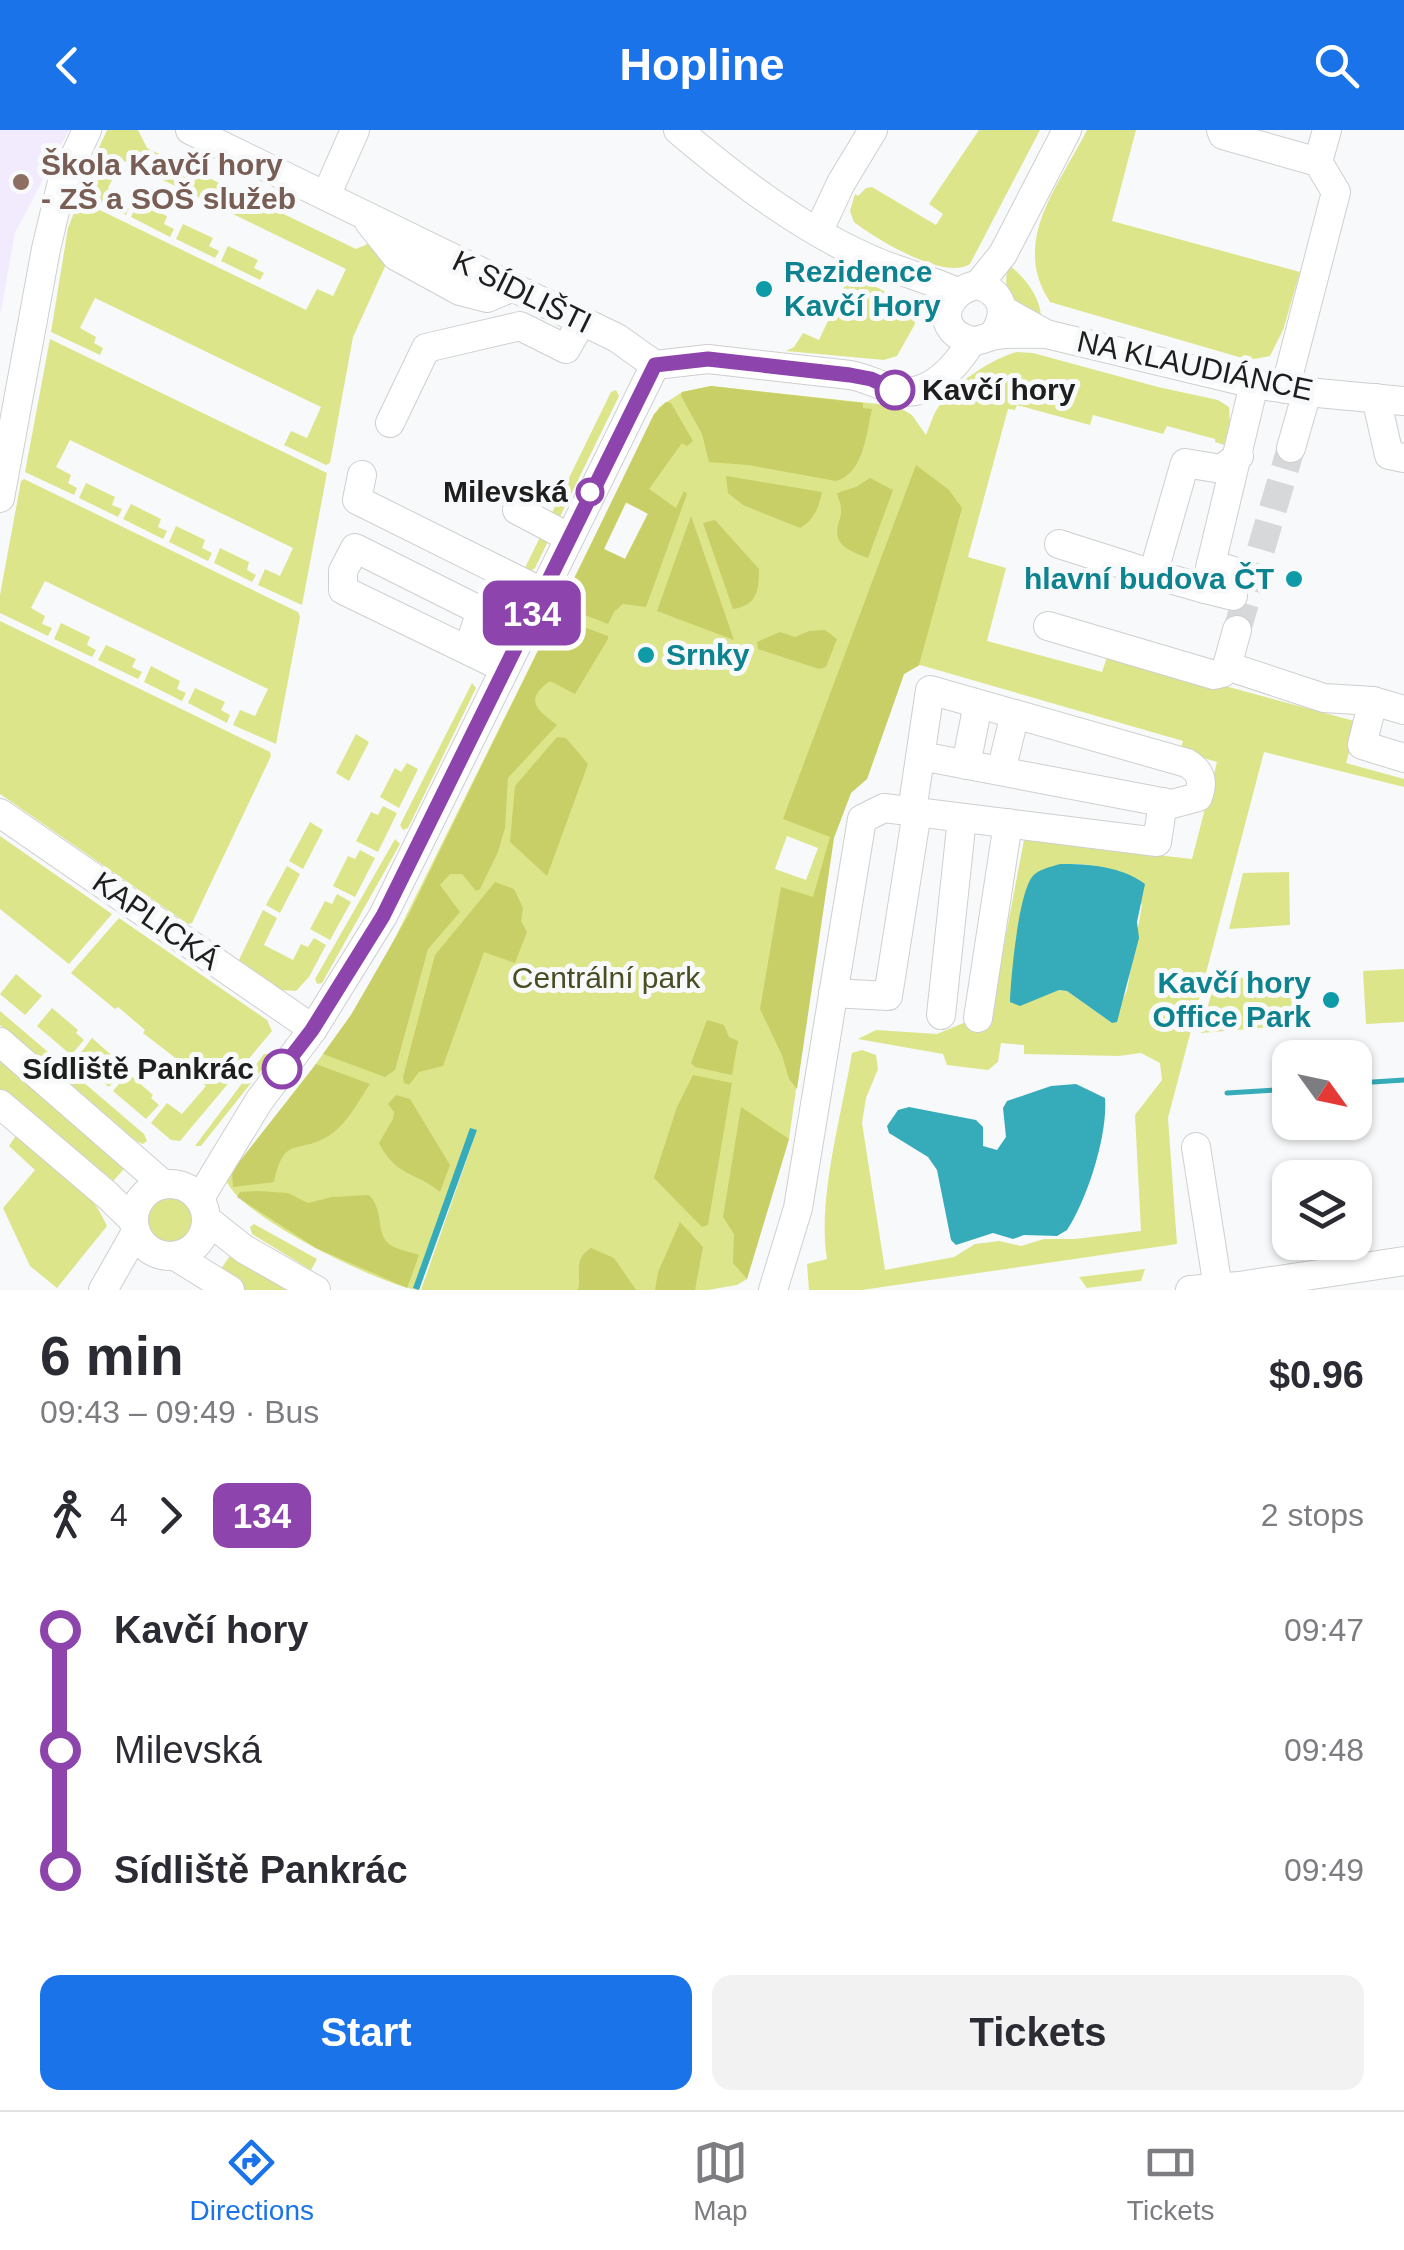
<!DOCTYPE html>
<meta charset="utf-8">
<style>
:root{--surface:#fff;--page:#f2f2f3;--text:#2b2b33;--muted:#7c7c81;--line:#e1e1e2;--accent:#1a73e8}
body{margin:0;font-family:Helvetica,sans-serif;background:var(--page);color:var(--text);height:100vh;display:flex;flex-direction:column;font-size:38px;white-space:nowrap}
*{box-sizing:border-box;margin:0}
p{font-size:32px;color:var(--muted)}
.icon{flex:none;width:55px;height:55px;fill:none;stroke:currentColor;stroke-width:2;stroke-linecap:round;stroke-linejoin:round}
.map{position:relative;height:1160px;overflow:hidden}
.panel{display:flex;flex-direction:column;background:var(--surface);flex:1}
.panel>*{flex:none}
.badge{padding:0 20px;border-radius:15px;font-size:35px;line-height:65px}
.needle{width:65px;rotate:123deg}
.buttons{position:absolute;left:1272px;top:910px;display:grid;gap:20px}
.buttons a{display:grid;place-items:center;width:100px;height:100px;border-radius:20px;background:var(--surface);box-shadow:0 2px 8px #0004;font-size:50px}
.map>.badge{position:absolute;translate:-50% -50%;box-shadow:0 0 0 5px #fff}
.legs{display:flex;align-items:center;gap:15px;height:110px;padding:0 40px;font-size:32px}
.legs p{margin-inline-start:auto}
.head{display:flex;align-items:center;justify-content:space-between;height:170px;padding:0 40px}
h1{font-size:55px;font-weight:700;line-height:75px}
.action{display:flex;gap:20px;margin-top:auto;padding:20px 40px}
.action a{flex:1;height:115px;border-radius:20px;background:var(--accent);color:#fff;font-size:40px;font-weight:700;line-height:115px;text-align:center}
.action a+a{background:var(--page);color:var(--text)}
ul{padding:0 40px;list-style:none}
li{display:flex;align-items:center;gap:35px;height:120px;font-size:38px}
li i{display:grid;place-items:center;width:15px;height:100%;margin:0 12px;background:currentColor}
li i::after{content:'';width:25px;height:25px;margin:-12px;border:8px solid;border-radius:50%;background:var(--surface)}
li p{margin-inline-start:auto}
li:first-child i{background:linear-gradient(#0000 50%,currentColor 0)}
li:last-child i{background:linear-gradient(currentColor 50%,#0000 0)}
header{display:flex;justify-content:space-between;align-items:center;height:130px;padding:0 40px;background:var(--accent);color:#fff;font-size:45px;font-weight:700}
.tabs{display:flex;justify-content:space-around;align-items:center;height:140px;border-top:2px solid var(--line);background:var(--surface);font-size:28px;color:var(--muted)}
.tabs a{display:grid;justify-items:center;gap:5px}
.tabs .on{color:var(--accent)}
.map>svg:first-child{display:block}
.education{fill:#f2ebfd}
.green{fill:#dde58b;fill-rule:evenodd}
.forest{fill:#c7cf66;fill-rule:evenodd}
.water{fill:#36acba}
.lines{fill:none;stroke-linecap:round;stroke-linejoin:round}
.stream{stroke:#36acba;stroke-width:5}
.minor-tunnel{stroke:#d7d8d9;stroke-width:28;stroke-dasharray:28 14;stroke-linecap:butt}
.minor-casing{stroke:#cecfcf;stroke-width:30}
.minor{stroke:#fff;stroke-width:28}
.line-1-casing{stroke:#fff;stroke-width:22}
.line-1{stroke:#8e44ad;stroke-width:15}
.education-dot{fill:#8d6e63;stroke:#f8f9fa;stroke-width:4}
.culture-dot{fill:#0f9aa8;stroke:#f8f9fa;stroke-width:4}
.stop-1-dot{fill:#fff;stroke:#8e44ad;stroke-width:5}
.labels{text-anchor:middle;stroke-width:10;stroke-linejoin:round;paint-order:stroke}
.education-label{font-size:30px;font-weight:bold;fill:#785e54;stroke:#f8f9fa;text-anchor:start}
.culture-label{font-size:30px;font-weight:bold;fill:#0d838f;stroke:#f8f9fa;text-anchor:start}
.street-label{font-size:30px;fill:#1e1e1e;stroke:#f8f9fa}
.stop-label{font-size:30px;font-weight:bold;fill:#1e1e1e;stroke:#f8f9fa;text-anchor:end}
.park-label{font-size:30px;fill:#494d22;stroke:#f8f9fa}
</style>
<header><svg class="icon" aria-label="back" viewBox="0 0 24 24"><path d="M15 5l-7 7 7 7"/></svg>Hopline<svg class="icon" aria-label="search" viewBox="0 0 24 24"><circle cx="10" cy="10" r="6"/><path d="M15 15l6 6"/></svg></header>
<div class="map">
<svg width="1404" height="1160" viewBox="0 0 1404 1160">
<rect width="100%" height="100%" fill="#f8f9fa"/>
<!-- education -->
<path class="education" d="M0 0H69L15 103 0 186Z"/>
<!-- green -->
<g class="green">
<path d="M107 0H138L147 18 356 119 370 113 392 121 353 207 330 333 326 335 284 315 291 301 307 308 321 277 95 168 80 198 96 207 94 213 103 218 100 225 51 202 68 98 79 70 306 180 317 159 333 166 346 139 122 30 108 58 123 65 119 73 129 78 126 85 81 64 80 60Z"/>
<path d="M979 0H1040L970 134C945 151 876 109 854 92L850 81 855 64 858 66 866 58 872 57 936 95 943 84 929 74Z"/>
<path d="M1087 0H1136L1112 91 1300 142 1283 200 1270 226 1249 230 1050 172C1010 111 1059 56 1087 0Z"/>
<path d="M138 73 167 86 164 94 174 99 170 107 131 87Z"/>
<path d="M183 94 213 108 209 116 219 121 215 128 176 109Z"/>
<path d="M228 116 258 130 254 138 264 143 260 150 221 131Z"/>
<path d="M829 132 912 176 915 194 897 226 884 230 786 221 794 217 803 203 819 210 845 155 829 146Z"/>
<path d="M1009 135C1026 148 1042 169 1041 191 1017 178 999 164 1009 135Z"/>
<path d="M50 209 327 343 302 475 258 455 265 439 280 446 293 418 70 310 56 337 71 345 68 353 77 358 74 365 25 342Z"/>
<path d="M1017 222 1033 223 1158 257 1218 270 1229 277 1230 292 1224 315 1215 312V309L1167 296 1163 304 1093 285 1090 295 1017 275 1015 280 1008 279 968 427 1006 438 987 511 1102 542 1107 527 1111 525 1358 592 1346 633 1404 649V657L1264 622 1168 988 1177 1114 862 1160H809L807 1134 827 1129C817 1070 842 983 852 923L862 920 876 925 878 939 866 968 862 993 885 1140 954 1127 975 1114 999 1111 1021 1116 1044 1109H1075L1141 1101 1135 985 1162 950 1160 933 1141 923 1119 926 1024 924V915L1001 913 998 932 988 940 947 935 943 924 858 909 876 900 937 904 966 892 989 894 1024 710 1192 729 1217 632 1180 621 1183 611 920 535 904 544 867 649 840 648 789 1009 747 1149 737 1155 708 1160H421L477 1000 414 1158 419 1160C381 1156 241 1086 227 1052L232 1041 302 953 351 885 383 832 659 277 682 262 711 256 897 276 912 285 926 305C930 296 933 284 939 276 951 256 994 227 1017 222ZM626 373 648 383 625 429 604 419ZM787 706 818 718 806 750 775 739ZM1060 734C1111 734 1111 736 1142 775L1127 860 1112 893 1067 861 1059 860 1019 803 1023 772Z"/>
<path d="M616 260 619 266 535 438 528 443 523 442 611 262Z"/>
<path d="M24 349 298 482 300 487 276 614 233 595 240 580 255 586 268 559 45 451 31 478 45 486 42 494 52 498 48 506 0 483V465L21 351Z"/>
<path d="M86 353 115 367 112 375 122 379 118 387 79 368Z"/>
<path d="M131 374 161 389 158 397 167 401 163 409 123 389Z"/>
<path d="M176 396 205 410 202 418 212 423 208 431 169 412Z"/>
<path d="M220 418 249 432 247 440 256 445 252 452 214 433Z"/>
<path d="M0 491 270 622 271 626 192 793 188 794 0 664Z"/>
<path d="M61 493 90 507 87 515 96 520 92 527 54 509Z"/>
<path d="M106 515 136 529 132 537 142 542 138 549 98 530Z"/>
<path d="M151 536 180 551 177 559 186 563 182 571 144 552Z"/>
<path d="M472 553 476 558 408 698 403 700 400 695Z"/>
<path d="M195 558 225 572 221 580 230 585 227 593 188 573Z"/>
<path d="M356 604 369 612 349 651 336 643Z"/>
<path d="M407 633 418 639 399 678 380 667 395 638 401 642Z"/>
<path d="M383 676 397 683 378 722 356 711 371 682 378 685Z"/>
<path d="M310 692 323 700 303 739 289 731Z"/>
<path d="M0 706 112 784 69 834 0 779Z"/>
<path d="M395 709 400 714 322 853 317 854 315 849Z"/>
<path d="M360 720 375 728 355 767 333 756 348 726 355 729Z"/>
<path d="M287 736 300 744 280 783 266 775Z"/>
<path d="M1289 742 1290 795 1229 799 1243 743Z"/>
<path d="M337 764 351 772 330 810 310 799 325 771 332 774Z"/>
<path d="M263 780 277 788 264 815 293 830 301 814 308 817 314 808 326 815 309 847 296 861 282 860 239 830Z"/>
<path d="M119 788 267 890 272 901 180 1011 171 1010 151 993 167 973 182 984 206 956 194 946 195 943 143 903 145 900 118 877 115 879 71 843Z"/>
<path d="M1404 839V892L1366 894 1363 841Z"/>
<path d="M16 844 42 866 25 885 0 864Z"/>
<path d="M1295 845 1297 895 1201 903 1215 849Z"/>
<path d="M52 878 78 900 76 903 84 910 71 925 37 896Z"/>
<path d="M0 881 144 1004 147 1011 143 1014 136 1011 0 895Z"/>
<path d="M92 908 117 930 113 935 121 942 109 957 76 929Z"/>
<path d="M264 924H268L270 929 201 1016H195Z"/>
<path d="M0 925 128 1034 110 1055 0 961Z"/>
<path d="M128 943 153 965 151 968 159 975 146 989 113 961Z"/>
<path d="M18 1002C50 1029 90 1056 107 1096L57 1158 30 1136 3 1078 35 1040 9 1016Z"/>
<circle cx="171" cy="1090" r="25"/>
<path d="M254 1094 317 1129 311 1140 252 1104 250 1097Z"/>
<path d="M234 1120 300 1160H243L218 1143Z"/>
<path d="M1145 1139 1141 1151 1087 1158 1079 1147Z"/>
</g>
<!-- forest -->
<g class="forest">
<path d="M711 256 863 273V278L872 279C866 304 864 343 836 351L748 335 709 332 702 304 681 266 682 262Z"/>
<path d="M666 272 671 273 693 311 687 316 682 313 649 359 676 378 684 361 687 364 646 477 623 474 614 482 608 494 567 478 563 472 654 284ZM626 372 648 384 625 429 604 419Z"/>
<path d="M916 335 949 360 962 378 919 535 904 544 867 649 851 663 834 708 797 959 789 949 782 925 760 879 781 757 813 767 830 707 783 689Z"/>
<path d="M726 346 822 362C819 377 814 390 800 398L743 375 728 363Z"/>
<path d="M870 348 893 360 868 428C851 421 833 416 838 395 839 391 842 384 841 379 841 373 838 368 837 363L856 357Z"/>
<path d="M691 386 734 510 657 481Z"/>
<path d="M715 390 759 439C759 461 757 475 733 479L703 393Z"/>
<path d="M560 488 608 506V509L575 564 550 551C522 571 539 581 557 595L508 648 505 698 498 722 480 759 476 761 462 744H450L440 755 460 782 428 819 395 940 385 947 323 924 351 885 409 784 553 490Z"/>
<path d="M825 500 837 509 826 537 819 539 758 519 757 512 780 502 795 507 809 501Z"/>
<path d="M557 607 566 608 588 634 547 746 510 712 515 656Z"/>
<path d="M495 752 514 759 523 778 521 791 527 802 515 833 484 822 443 936 419 942 409 955 404 953 403 947 435 825Z"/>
<path d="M707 890 724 895 729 907 738 911 732 945 695 937 691 933Z"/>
<path d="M316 934 370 954C359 970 347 994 330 1005 297 1026 285 1003 274 1052L233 1057 232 1041Z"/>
<path d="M693 945 732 953 708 1095 702 1097 654 1048 677 977Z"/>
<path d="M396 965 410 969 450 1035 440 1062C415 1041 396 1047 379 1013L393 989 394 982 388 974Z"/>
<path d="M741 977 789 1009 747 1149 733 1133 734 1104 723 1087Z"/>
<path d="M258 1061 288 1063 308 1073 332 1067 369 1065C384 1081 376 1100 387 1112 394 1120 409 1121 419 1125L407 1158 316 1118 237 1067 240 1062Z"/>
<path d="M680 1092 703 1117 695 1160H655L658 1142Z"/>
<path d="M591 1118 614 1128 636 1160H578C582 1143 572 1130 591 1118Z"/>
</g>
<!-- water -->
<g class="water">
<path d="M1060 734C1089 734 1121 736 1145 754L1137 792 1139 808 1117 892 1112 893 1067 861 1059 860 1020 876 1010 872C1011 847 1018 766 1032 747 1038 739 1051 737 1060 734Z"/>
<path d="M1076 954 1105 968C1108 1005 1087 1070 1067 1100L1057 1106 1024 1105 1013 1109 993 1103 956 1115 951 1110 937 1040 928 1027 889 1003 887 996 898 980 909 977 976 990 983 997V1016L997 1020 1006 1007 1003 978 1007 971 1051 956Z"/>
<path d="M470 998 477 1000 419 1160 413 1158Z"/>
</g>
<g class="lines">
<!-- stream -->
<g class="stream">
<path d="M1373 952 1404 950"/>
<path d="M1227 963 1290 959"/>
</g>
<!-- minor-tunnel -->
<path class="minor-tunnel" d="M1237 500 1291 318"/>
<defs>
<g id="minor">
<path d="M190 0 617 208 655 235 708 229 850 245C867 248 880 256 896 260 929 269 956 236 972 211"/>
<path d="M678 0C737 50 805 102 877 132 904 143 931 150 957 162"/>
<path d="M1221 0 1223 5 1318 32 1336 62 1285 259"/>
<path d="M1318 32 1327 0"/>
<path d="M326 66 355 0"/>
<path d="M369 92 396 126 460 161 487 168 513 157"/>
<path d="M819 100 841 53 873 0"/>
<path d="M978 155 1003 124 1067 0"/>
<path d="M1003 180 1046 204 1254 254 1307 262 1404 271"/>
<path d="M993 205C1008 184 1004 163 978 155 947 159 933 197 966 209 977 214 985 207 996 205 1012 203 1029 204 1045 204"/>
<path d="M1376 268 1389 325 1404 328"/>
<path d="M390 293 426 218 520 196 566 219 582 191"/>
<path d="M1291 318 1307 262"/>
<path d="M1239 326 1221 339 1185 333 1153 444 1205 459 1254 254"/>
<path d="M362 345 357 370 542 462"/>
<path d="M0 368 46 119 61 56 87 0"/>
<path d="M517 380 568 407"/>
<path d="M1059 414 1153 444"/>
<path d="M1211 434 1240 443"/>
<path d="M1205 459 1233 466"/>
<path d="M1048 496 1214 545 1222 543 1227 536"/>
<path d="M1237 500 1227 536 1324 568 1373 571 1404 580"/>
<path d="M468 520 481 481 355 418 343 441V460L504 538"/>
<path d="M1373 571 1362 615 1404 628"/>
<path d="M966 635 978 574"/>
<path d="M1001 641 1015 584"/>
<path d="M912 681 930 560 1187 633C1201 642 1204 651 1198 667L1172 674 921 626"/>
<path d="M0 683 313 899"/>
<path d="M833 863 888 866 917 682"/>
<path d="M941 885 962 688"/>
<path d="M978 888 1008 693"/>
<path d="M0 912 163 1054"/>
<path d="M0 974 107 1065 134 1091"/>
<path d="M1196 1017 1218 1158"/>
<circle cx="170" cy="1090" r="36"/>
<path d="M200 1068 259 971 313 899 383 786 655 235"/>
<path d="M206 1089 244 1119 316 1160"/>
<path d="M175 1126 230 1160"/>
<path d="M103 1160 136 1102"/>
<path d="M773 1160 798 1078 862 689 884 678 1157 712 1163 672"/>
<path d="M1190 1160 1239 1156 1404 1131"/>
</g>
</defs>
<!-- minor casing -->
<use href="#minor" class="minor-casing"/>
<!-- minor -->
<use href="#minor" class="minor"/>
</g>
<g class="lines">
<defs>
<path id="line-1" d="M282 939 312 900 383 786 655 235 708 229 850 245 871 249 895 260"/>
</defs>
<!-- line-1 casing -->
<use href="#line-1" class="line-1-casing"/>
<!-- line-1 -->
<use href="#line-1" class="line-1"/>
</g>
<!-- markers -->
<circle class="education-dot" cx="21" cy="52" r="10"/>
<g class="culture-dot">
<circle cx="764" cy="159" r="10"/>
<circle cx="1294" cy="449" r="10"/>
<circle cx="646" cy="525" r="10"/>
<circle cx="1331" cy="870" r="10"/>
</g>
<g class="stop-1-dot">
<circle cx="895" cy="260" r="18"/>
<circle cx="590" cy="362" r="12"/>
<circle cx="282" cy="939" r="18"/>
</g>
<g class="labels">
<!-- education labels -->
<g class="education-label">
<text x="41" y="45">Škola Kavčí hory<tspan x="41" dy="34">- ZŠ a SOŠ služeb</tspan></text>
</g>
<!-- culture labels -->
<g class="culture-label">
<text x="784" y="152">Rezidence<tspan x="784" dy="34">Kavčí Hory</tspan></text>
<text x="1274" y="459" text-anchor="end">hlavní budova ČT</text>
<text x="666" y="535">Srnky</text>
<text x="1311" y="863" text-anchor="end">Kavčí hory<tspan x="1311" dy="34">Office Park</tspan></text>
</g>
<!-- street labels -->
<g class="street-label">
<text transform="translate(522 162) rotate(26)" y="10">K SÍDLIŠTI</text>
<text transform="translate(1195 236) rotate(12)" y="10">NA KLAUDIÁNCE</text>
<text transform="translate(156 791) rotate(35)" y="10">KAPLICKÁ</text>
</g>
<!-- stop labels -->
<g class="stop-label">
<text x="922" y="270" text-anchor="start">Kavčí hory</text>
<text x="568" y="372">Milevská</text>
<text x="254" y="949">Sídliště Pankrác</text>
</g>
<!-- park labels -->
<g class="park-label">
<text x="606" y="858">Centrální park</text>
</g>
</g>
</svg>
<div class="buttons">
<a><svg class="needle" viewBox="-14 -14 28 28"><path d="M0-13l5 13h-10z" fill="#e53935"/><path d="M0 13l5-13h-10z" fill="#7c7c81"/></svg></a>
<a><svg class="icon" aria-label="layers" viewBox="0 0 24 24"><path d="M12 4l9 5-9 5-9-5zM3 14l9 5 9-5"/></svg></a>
</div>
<b class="badge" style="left:532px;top:483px;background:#8e44ad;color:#fff">134</b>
</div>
<section class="panel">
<div class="head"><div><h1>6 min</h1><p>09:43 – 09:49 · Bus</p></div><b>$0.96</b></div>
<div class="legs"><svg class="icon" aria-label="walk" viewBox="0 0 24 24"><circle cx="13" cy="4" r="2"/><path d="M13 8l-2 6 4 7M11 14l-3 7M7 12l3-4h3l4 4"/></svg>4<svg class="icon" aria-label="forward" viewBox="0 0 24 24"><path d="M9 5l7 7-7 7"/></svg><b class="badge" style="background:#8e44ad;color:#fff">134</b><p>2 stops</p></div>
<ul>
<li><i style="color:#8e44ad"></i><b>Kavčí hory</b><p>09:47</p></li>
<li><i style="color:#8e44ad"></i><span>Milevská</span><p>09:48</p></li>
<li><i style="color:#8e44ad"></i><b>Sídliště Pankrác</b><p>09:49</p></li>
</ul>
<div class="action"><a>Start</a><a>Tickets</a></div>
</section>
<nav class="tabs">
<a class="on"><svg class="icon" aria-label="directions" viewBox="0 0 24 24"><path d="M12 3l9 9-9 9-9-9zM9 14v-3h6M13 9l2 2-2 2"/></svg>Directions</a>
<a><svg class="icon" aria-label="map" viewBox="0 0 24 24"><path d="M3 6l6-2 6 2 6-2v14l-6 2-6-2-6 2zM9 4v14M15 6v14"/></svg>Map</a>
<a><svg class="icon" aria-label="tickets" viewBox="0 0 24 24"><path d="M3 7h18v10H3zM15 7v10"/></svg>Tickets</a>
</nav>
